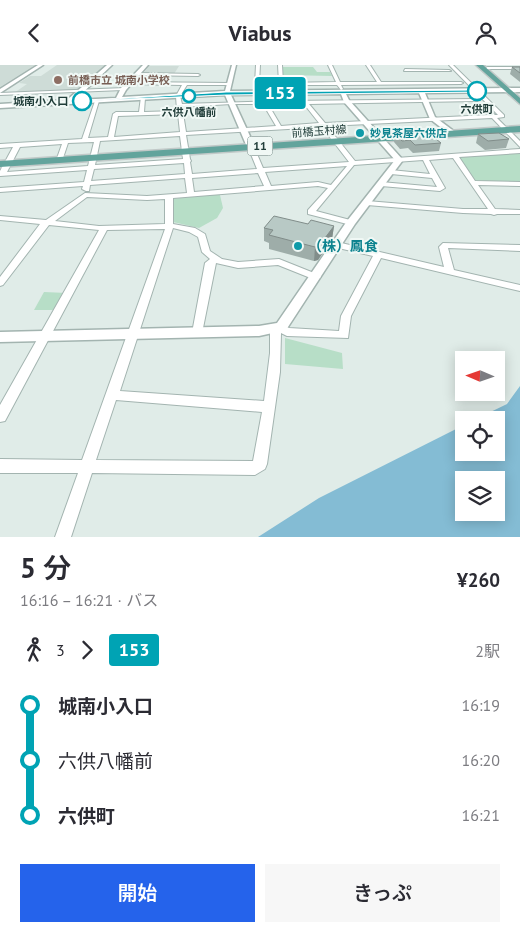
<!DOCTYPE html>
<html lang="ja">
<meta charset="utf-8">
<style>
:root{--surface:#fff;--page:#f7f7f7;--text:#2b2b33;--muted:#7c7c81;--accent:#2563eb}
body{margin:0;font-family:"PT Sans","Noto Sans JP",sans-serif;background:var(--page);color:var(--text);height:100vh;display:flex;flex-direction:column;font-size:19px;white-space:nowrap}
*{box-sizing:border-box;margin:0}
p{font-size:16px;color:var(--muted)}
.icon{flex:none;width:28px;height:28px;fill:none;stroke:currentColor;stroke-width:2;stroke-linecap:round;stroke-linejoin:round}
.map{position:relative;height:472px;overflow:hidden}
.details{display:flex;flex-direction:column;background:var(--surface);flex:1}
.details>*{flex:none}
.badge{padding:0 10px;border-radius:4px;font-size:18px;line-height:32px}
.needle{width:32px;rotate:272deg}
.controls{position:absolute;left:455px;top:286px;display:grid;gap:10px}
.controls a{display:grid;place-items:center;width:50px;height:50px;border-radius:0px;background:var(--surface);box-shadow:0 2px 12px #0003;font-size:25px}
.map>.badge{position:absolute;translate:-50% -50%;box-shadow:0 0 0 2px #fff}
.legs{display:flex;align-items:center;gap:8px;height:55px;padding:0 20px;font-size:16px}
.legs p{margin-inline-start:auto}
.head{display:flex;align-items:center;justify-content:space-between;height:85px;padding:0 20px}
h1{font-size:28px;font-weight:600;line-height:38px}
.primary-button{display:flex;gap:10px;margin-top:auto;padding:10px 20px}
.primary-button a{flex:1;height:58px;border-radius:0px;background:var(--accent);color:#fff;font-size:20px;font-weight:600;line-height:58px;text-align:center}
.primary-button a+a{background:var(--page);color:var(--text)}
ul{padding:0 20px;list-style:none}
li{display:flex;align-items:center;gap:18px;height:55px;font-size:19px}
li i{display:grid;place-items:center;width:8px;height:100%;margin:0 6px;background:currentColor}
li i::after{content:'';width:12px;height:12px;margin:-6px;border:4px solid;border-radius:50%;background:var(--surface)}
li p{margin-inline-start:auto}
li:first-child i{background:linear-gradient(#0000 50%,currentColor 0)}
li:last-child i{background:linear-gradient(currentColor 50%,#0000 0)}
header{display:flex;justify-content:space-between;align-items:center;height:65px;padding:0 20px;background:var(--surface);font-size:22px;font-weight:600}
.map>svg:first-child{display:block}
.built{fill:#cedcd7}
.green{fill:#b7dec7}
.water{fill:#84bcd4;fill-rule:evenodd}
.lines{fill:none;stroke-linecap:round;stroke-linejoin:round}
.minor-casing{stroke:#a3b4b0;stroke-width:2}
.tertiary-casing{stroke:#a3b4b0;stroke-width:3}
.primary-casing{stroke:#c1c9c8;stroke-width:3}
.minor{fill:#fff;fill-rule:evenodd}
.tertiary{fill:#fff;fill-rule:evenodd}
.primary{fill:#62a49c;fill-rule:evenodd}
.wall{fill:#9eada9}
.shaded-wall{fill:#818d8a}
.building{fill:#b8c9c5;stroke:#818d8a}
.line-1{fill:#00a3b4;stroke:#fff}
.education-dot{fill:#8d6e63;stroke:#f0f8f5;stroke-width:2}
.stop-1-dot{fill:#fff;stroke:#00a3b4;stroke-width:2.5}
.culture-dot{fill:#0f9aa8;stroke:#f0f8f5;stroke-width:2}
.labels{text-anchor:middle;stroke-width:4;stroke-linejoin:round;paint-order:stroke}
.far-education-label{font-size:11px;font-weight:bold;fill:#785e54;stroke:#f0f8f5;text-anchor:start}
.far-stop-label{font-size:11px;font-weight:bold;fill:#203d39;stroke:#f0f8f5}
.far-street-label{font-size:11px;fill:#203d39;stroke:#f0f8f5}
.far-culture-label{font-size:11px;font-weight:bold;fill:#0d838f;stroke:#f0f8f5;text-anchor:start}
.shield{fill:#f0f8f5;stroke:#5e7571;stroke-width:1}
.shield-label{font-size:12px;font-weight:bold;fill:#203d39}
.culture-label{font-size:14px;font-weight:bold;fill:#0d838f;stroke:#f0f8f5;text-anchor:start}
</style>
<header><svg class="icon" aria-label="back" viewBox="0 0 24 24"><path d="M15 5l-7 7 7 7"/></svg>Viabus<svg class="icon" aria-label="person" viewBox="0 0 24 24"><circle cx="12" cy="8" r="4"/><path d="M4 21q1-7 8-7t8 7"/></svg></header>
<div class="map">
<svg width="520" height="472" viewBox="0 0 520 472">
<rect width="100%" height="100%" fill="#e0ece8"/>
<!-- built -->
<g class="built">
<path d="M0 0H35L0 22Z"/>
<path d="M57 0H108L79 25 14 28 27 19 19 18 30 11H41Z"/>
<path d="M149 1H179L174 9H143Z"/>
</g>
<!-- green -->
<g class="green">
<path d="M282 2H313L317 7H330L332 11 283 10Z"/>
<path d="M520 87V118L478 117 474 116 459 92Z"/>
<path d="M217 129 220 130 223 143 217 153 199 163 173 157 172 134Z"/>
<path d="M44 227 67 228 57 245H34Z"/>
<path d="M285 273 342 288 343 304 285 299Z"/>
</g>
<!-- water -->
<path class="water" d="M520 321V472H258L319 433 464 360V388H496V355H474L507 339ZM464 415H496V448H464Z"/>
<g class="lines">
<defs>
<g id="minor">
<path d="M256 0H260L259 18H279L278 0H282L283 18 336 17 328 0H332L340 17H377L366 0H370L381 17H461L463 18 461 19 341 20 343 24 341 25 337 20H283L284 36 477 34 479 35 477 36 309 39 325 58 489 50 487 48 490 46 495 50H498L449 0H453L504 50V52L497 53 520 76V82L492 53 327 61 355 96 520 84V88L459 92 475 116 520 117V121L478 120 495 144 520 145V149H497L494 150 491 149 463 148 367 140 363 138 367 136 463 144H488L453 93 429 95 445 123 440 126 381 121 378 119 381 117 437 122 432 113 391 109 388 107 391 105 430 109 423 95 354 100 316 146 354 156 355 158 351 160 308 149V145L328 123 318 121 173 133V159L195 163 205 169 210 186 222 194 238 197 279 194 319 210 321 212 316 215 313 214 278 200 238 203 216 198 202 268 201 271H193L192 268 205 198 210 194 202 187 198 172 189 167 173 163 120 326 264 336 270 288V265L271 262 280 259 289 263 339 266 341 251 373 191 334 182 333 180 334 178 337 177 444 202 439 182 443 178 520 180V186L448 183 454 205 520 220V226L381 193 351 251 348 273 287 271 281 268 280 307 267 399 265 404 255 410 92 408 71 472H55L78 408H0V394L82 395 165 164 107 165 5 356 0 357V340L99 165 49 160 3 220 0 221V212L40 159 0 155V151L46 155 85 128 147 131 187 128 185 113 90 120 89 126H86L82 124 83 121 0 127V123L84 117 87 105 0 111V106L13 82 0 83V79L82 74 95 36 97 35 99 36 88 73 108 72 113 49 116 47H139L141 32 145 33 144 47 177 46 176 31 182 20 127 19 129 17 229 18 231 19 229 20H187L180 31 182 39 280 36 279 20 255 19ZM231 39H263L276 61 186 67 182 42ZM268 39H304L319 58 281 61ZM178 49 180 67 114 72 118 51ZM322 62 349 97 263 103 254 82 251 80 248 82 257 104 192 109 190 97 191 96 190 94 186 70ZM180 71 183 94 95 100 100 76ZM94 77 88 101 7 107 20 82 62 79 56 96 59 98 62 96 68 78ZM184 98 185 109 91 116 94 104ZM347 101 331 120 318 117 271 121 265 107ZM258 108 264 121 194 127 192 113ZM87 132 147 135 165 134V159L99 161 55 156ZM116 335 262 347 253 396 96 395Z"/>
<path d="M487 2H520V4H486Z"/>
<path d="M405 4 449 5 451 6H404Z"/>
<path d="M139 8 198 9 200 10 198 11 138 10Z"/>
<path d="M125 23 123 25 0 30V28Z"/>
</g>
<g id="tertiary">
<path d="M38 0H43L0 28V24Z"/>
<path d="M107 0H112L75 35 116 33 121 23 143 0H148L126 25 122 32 225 26 232 0H236L230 26 520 23V27L425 28 435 52 455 67V71H452L430 54 419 28 346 29 349 35 403 95 355 159 286 265 259 271 0 277V267L259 261 277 258 347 156 395 95 344 37 341 29 231 30 255 82 251 84 247 82 225 30 0 43V39L67 35Z"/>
</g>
<g id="primary">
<path d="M476 0H483L520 33V39Z"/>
<path d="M520 61V67L0 102V96Z"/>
</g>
</defs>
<!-- minor casing -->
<use href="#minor" class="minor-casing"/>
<!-- tertiary casing -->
<use href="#tertiary" class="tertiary-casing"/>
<!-- primary casing -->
<use href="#primary" class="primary-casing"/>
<!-- minor -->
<use href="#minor" class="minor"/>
<!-- tertiary -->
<use href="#tertiary" class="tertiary"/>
<!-- primary -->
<use href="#primary" class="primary"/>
</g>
<!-- wall -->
<g class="wall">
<path d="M512 2H520V17L510 9Z"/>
<path d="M395 69 421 71 441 78 439 86 413 88 408 83 400 84 394 77Z"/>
<path d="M478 69 509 74 506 83 485 85 476 78Z"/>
<path d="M308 159 334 161 332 174 318 195 314 196 269 184V178L264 176V163Z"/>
</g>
<!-- shaded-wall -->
<path class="shaded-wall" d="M334 161 332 174 318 195 314 196 315 182Z"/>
<!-- building -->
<g class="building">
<path d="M512 2H520V8Z"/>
<path d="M418 68 421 71 431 70 441 78 415 80 410 75 402 76 395 69Z"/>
<path d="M499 68 509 74 488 76 478 69Z"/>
<path d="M274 151 308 159 311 155 334 161 319 181 315 182 269 170 273 165 264 163Z"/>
</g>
<!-- line-1 -->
<path class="line-1" d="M477 25 478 27 226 30 80 36 226 27Z"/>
<!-- markers -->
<circle class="education-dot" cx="58" cy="15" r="5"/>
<g class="stop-1-dot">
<circle cx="477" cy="26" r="9"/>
<circle cx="189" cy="31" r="6"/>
<circle cx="82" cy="36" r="9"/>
</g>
<g class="culture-dot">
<circle cx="360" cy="68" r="5"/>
<circle cx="298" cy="181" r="5"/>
</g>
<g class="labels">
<!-- far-education labels -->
<g class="far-education-label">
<text x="68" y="19">前橋市立 城南小学校</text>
</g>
<!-- far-stop labels -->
<g class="far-stop-label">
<text x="68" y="40" text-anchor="end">城南小入口</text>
<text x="477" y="48">六供町</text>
<text x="189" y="51">六供八幡前</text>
</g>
<!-- far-street labels -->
<g class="far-street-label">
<text transform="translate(319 66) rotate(-4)" y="4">前橋玉村線</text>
</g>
<!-- far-culture labels -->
<g class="far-culture-label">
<text x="370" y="72">妙見茶屋六供店</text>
</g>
<!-- shield labels -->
<rect class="shield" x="247.5" y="71.5" width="25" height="19" rx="4"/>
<g class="shield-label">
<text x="260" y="85">11</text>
</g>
<!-- culture labels -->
<g class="culture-label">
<text x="308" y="186">（株）鳳食</text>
</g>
</g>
</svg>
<div class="controls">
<a><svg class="needle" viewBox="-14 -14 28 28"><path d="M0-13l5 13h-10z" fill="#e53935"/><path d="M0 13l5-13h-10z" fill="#7c7c81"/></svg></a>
<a><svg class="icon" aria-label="locate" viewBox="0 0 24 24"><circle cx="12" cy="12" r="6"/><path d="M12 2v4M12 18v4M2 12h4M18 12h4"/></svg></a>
<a><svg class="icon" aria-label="layers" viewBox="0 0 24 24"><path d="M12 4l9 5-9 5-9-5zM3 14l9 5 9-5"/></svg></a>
</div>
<b class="badge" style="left:280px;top:28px;background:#00a3b4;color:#fff">153</b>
</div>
<section class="details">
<div class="head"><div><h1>5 分</h1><p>16:16 – 16:21 · バス</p></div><b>¥260</b></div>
<div class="legs"><svg class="icon" aria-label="walk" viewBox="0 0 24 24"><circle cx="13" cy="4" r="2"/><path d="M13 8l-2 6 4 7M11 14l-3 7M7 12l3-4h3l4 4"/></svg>3<svg class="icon" aria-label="forward" viewBox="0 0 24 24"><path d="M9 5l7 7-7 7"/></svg><b class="badge" style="background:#00a3b4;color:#fff">153</b><p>2駅</p></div>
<ul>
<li><i style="color:#00a3b4"></i><b>城南小入口</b><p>16:19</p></li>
<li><i style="color:#00a3b4"></i><span>六供八幡前</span><p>16:20</p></li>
<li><i style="color:#00a3b4"></i><b>六供町</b><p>16:21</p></li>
</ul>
<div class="primary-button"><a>開始</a><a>きっぷ</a></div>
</section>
